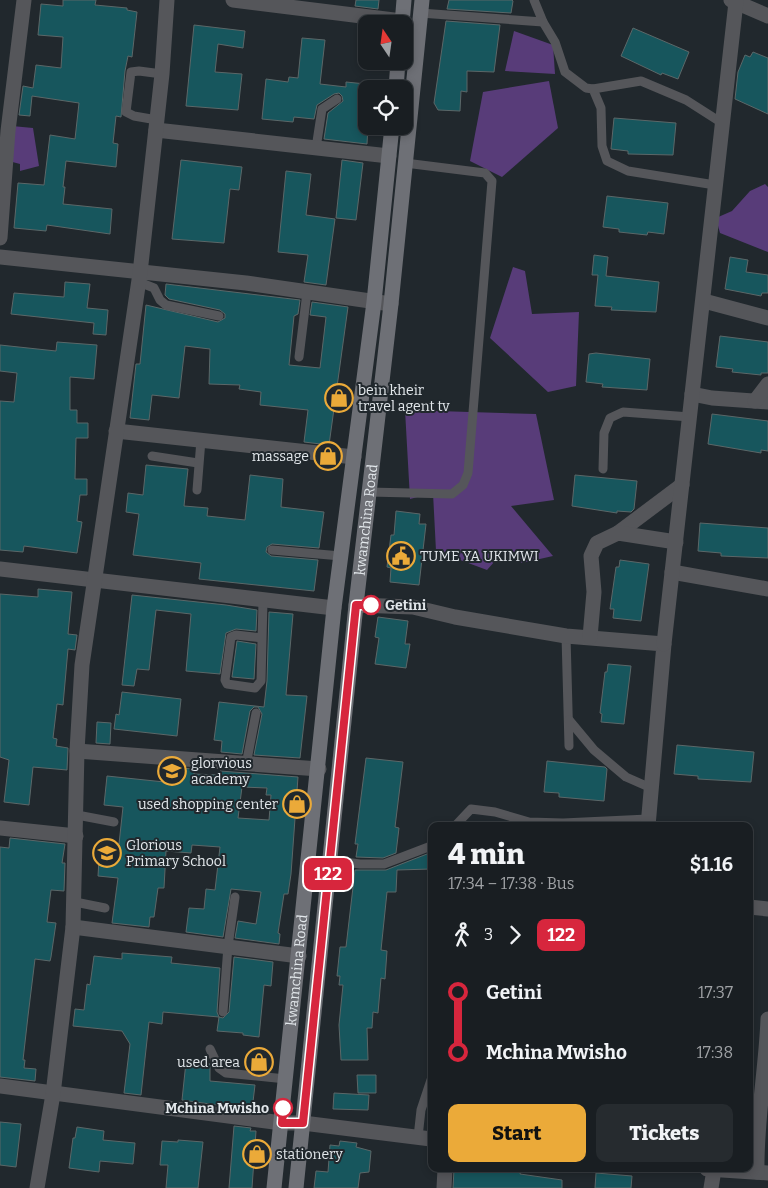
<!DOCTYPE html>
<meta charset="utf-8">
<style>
:root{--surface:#191e22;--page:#262b2f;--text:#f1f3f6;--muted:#9fa2a5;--line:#373c40;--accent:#ebaa39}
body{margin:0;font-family:Bitter,serif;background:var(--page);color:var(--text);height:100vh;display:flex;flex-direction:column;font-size:19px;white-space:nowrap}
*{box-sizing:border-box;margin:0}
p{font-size:16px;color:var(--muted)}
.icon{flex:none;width:28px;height:28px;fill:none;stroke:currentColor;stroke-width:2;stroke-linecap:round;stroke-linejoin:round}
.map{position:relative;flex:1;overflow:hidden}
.drawer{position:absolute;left:428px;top:822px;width:325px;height:350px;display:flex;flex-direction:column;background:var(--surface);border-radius:10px;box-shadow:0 2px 8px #0003,0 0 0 1px var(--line)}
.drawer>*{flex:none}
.badge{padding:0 10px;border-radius:8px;font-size:18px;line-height:32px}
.needle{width:32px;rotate:347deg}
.fabs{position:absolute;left:358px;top:15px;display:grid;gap:10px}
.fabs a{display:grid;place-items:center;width:55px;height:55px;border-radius:10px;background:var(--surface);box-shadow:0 2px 8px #0003,0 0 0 1px var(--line);font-size:25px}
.map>.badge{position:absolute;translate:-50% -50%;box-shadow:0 0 0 2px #fff}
.legs{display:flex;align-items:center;gap:8px;height:55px;padding:0 20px;font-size:16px}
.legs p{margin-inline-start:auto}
.summary{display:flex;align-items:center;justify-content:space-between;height:85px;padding:0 20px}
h1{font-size:28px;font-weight:800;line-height:38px}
.action{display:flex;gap:10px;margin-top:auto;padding:10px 20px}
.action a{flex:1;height:58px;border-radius:10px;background:var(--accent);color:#111;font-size:20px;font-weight:800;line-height:58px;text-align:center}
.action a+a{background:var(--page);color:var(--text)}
ul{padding:0 20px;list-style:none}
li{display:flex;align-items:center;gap:18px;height:60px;font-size:19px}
li i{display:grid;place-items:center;width:8px;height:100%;margin:0 6px;background:currentColor}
li i::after{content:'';width:12px;height:12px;margin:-6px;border:4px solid;border-radius:50%;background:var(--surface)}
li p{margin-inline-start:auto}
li:first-child i{background:linear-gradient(#0000 50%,currentColor 0)}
li:last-child i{background:linear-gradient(currentColor 50%,#0000 0)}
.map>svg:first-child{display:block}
.green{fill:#583c79}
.building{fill:#17565d;stroke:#5b6768;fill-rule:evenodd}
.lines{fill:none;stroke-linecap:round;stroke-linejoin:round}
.service{stroke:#55565a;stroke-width:9}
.minor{stroke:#55565a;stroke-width:15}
.secondary{stroke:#6e7076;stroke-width:15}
.line-1-casing{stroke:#fff;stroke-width:11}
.line-1{stroke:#d7263d;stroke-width:8}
.stop-1-dot{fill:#fff;stroke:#d7263d;stroke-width:2.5}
.labels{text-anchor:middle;stroke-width:4;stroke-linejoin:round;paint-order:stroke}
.poi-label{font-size:14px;fill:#e2e7eb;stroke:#21282d;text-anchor:start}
.street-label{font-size:14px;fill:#e2e7eb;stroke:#21282d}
.stop-label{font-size:14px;font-weight:bold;fill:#e2e7eb;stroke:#21282d;text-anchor:start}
</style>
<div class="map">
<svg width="768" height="1188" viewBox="0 0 768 1188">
<rect width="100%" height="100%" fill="#21282d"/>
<!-- green -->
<g class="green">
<path d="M514 31 553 45 555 74 505 71Z"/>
<path d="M549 81 558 128 502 177 470 161 483 92Z"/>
<path d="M12 126 33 128 39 166 20 171V164L5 160Z"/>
<path d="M765 184 768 187V252L720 233 716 218 732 211 750 191Z"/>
<path d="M513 267 525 271 532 314 579 312 576 386 548 392 490 338Z"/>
<path d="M405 410 536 414 554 500 511 506 553 556 522 563 503 552 487 570 436 551 433 493 410 499Z"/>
</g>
<!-- building -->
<g class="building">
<path d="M63 0H96L95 5 127 8V10L137 12 132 57 128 56 125 71 121 117 116 116 113 143 118 144 116 167 66 161 63 187H65L63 204 112 209 110 234 47 225 46 231 14 228 18 183 44 185 50 135 75 139 79 103 32 96 30 116 19 115 23 86 33 88 36 65 61 68 63 37 38 35 41 4 63 6Z"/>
<path d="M356 0H379L378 9 355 6Z"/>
<path d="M449 0H512L513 1 511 13 447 9Z"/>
<path d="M446 21 500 25 494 72 467 71V92L461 91 460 111 438 110 434 103Z"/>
<path d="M194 25 245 31 243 48 218 44 215 72 242 74 238 110 186 106Z"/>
<path d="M633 28 689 52 678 79 662 73 661 75 621 56Z"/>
<path d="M302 38 325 40 320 84 346 87V82L366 84V126H368L367 144 324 139 328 113 343 101 342 96 339 93 334 94 317 105 314 119 294 117 293 122 262 119 266 79 288 82 289 77 298 78Z"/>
<path d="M753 52 768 58V114L735 99 738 72 745 55 750 57Z"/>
<path d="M614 118 676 123 673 155 628 154V151L611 149Z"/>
<path d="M181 160 242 167 239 190 230 189 224 243 172 239Z"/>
<path d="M342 160 363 163 356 220 336 218Z"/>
<path d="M286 171 311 174 306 215 335 219 326 285 304 282 308 255 278 252Z"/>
<path d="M607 196 668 203 664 234 648 232 647 235 619 232V229L603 227Z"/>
<path d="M594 255 608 257 606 276 659 282 656 312 611 310 612 307 595 306 598 275H592Z"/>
<path d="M730 257 748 260 746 272 768 275V293H762L761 296 725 289Z"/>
<path d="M65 282 90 284 87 308 108 310 106 335 93 334 94 323 11 314 14 293 64 297Z"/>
<path d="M166 284 300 300 298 314 294 316 289 365 320 368 326 317 310 315 312 302 348 307 329 445 304 442 308 410 260 405 261 392 239 389 240 385 209 384 210 349 185 346 179 398 152 395 149 420 130 418 136 364H140L146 305 218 322 225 318V314L220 310 169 299 165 295Z"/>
<path d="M720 336 768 342V373H761V375L732 372 733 369 716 367Z"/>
<path d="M57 342 97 345 94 379 70 377V410H77V423H88V438H76L75 479H87V495H80L77 521 82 522 77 553 24 546 23 552 0 550V401L14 402 17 373 0 371V345L56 351Z"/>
<path d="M596 353 650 359 647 390 602 387 603 384 586 382 589 354Z"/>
<path d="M712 414 768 421V451L761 450V453L708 444Z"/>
<path d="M146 465 188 469 184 506 208 508 207 516 245 520 250 475 283 479 281 507 324 512 319 548 272 544 267 547 266 552 271 556 318 560 314 591 199 579 201 563 133 555 139 514 126 512 128 493 143 495Z"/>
<path d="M575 475 637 481 634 509 631 512 617 511V513L572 506Z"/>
<path d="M396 511 420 514 419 524H426L419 585 390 582 391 568 387 567 391 535H394Z"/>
<path d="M700 523 768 528V558L721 556V553L698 551Z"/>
<path d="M620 560 649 564 641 621 613 618 614 609H610L616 567H619Z"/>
<path d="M38 589 72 592 68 634 77 635 75 650 68 649 63 705 57 704 53 738 57 739 56 746 68 748 67 770 33 767 29 805 4 802 9 760 0 757V594L38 597Z"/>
<path d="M132 595 226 605 257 610 256 631 236 629 226 633 220 674 186 671 191 614 156 610 149 670 137 669 134 686 122 685Z"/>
<path d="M269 612 293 614 286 695 307 696 300 758 254 755 262 714 258 707H254L250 711 242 754 221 752 222 741 214 740 219 702 264 707 267 681Z"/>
<path d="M378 617 408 621 405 644H410L406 668 375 664 379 638 375 637Z"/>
<path d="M237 641 256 644 254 679 232 677Z"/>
<path d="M608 664 631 666 624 724 601 722 602 714 600 713 605 672H607Z"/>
<path d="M122 692 181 699 177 736 114 729 116 714 119 715Z"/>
<path d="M97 722 111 723 110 744 96 743Z"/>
<path d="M677 745 754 752 751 782 698 779V776L674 774Z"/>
<path d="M366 758 403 762 395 827 399 828 396 853 383 858 356 857 358 844H355Z"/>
<path d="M547 761 605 767 607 769 604 801 559 797V793L544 792Z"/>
<path d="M177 768 194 769V774L219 775 220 771 298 777 291 874 288 894H284L278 933 280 934 279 944 235 938 238 921 256 924 261 892 231 889 223 937 186 932 189 908 204 909 206 889 215 890 220 847 192 845 191 853 166 851 164 888H158L154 917H150L149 927 112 923 118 878 98 876 100 843 119 844 123 807 104 805 107 776 174 783ZM242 787 267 788 266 795H271L269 820 238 818Z"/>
<path d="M10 838 65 844 62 863H65L64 891 51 890 47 922 56 923 51 957 50 961 35 959 28 1016 23 1060H25L24 1068 36 1069 35 1081 0 1077V847L9 848Z"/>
<path d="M427 854H431V869L397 870 396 892H387L381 950 387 951 385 979 381 978 378 1013 373 1012 372 1028H367L368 1060H341L339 1025 343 985H339L340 976H337L340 947H346L355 870H386Z"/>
<path d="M122 953 172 957 171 963 220 968 217 1012 219 1017 223 1018 229 1012 234 957 273 962 271 986 264 985 259 1037 243 1035V1033L217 1031 219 1017 163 1012 162 1024 149 1022 141 1095 124 1093 130 1044 122 1031 73 1026 75 1009 84 1010 87 984 90 985 94 956 122 959Z"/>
<path d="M186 1062 210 1064V1081L255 1085 252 1110 182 1100Z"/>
<path d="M357 1075H376V1093H358Z"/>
<path d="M334 1093 369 1095 368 1110 333 1109Z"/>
<path d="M0 1122 21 1124 16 1167 0 1165Z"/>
<path d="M234 1126 251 1128 250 1131H256L252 1188H229Z"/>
<path d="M77 1127 104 1131 103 1140 135 1143 133 1164 100 1161 99 1172 69 1168 73 1138H75Z"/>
<path d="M178 1140 203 1142 198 1188H166L168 1165H160L162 1141 178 1142Z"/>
<path d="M340 1141 357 1143 356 1147 371 1151 369 1172 360 1173 358 1188H314L316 1171 328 1172 330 1145 339 1146Z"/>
<path d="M454 1169H521L520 1174 562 1180V1188H453Z"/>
<path d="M596 1173 632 1176 631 1188H595Z"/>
</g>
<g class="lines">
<!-- service -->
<g class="service">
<path d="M534 0 543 22 555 42 565 72 586 88 593 89 601 108 602 146 607 161 628 171 715 185"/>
<path d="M420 13 543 22"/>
<path d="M593 89 641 81 686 100 722 123"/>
<path d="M157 120 134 116 126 112 131 72 139 71 162 74"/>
<path d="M316 148 322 109 337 99"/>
<path d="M139 282 154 288 160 300 166 305 219 316"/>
<path d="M299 357 307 292"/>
<path d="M152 456 198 463"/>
<path d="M603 469 604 433 610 418 623 412 690 417"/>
<path d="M197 490 201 440"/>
<path d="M369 492 452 494 463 485 468 473 492 181 485 173 405 163"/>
<path d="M272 550 341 556"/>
<path d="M566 636 569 746"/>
<path d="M262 638 236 635 231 637 225 680 227 684 255 688 261 681 263 601"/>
<path d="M569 720 594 750 626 777 651 788"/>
<path d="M246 765 256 713"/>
<path d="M77 815 114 822"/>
<path d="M455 826 471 809 495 812 529 822 563 823 648 819"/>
<path d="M329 860 360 864H384L431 846"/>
<path d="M75 902 105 908"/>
<path d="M223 1012 228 946 235 897"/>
<path d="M210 1049 219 1068 226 1073 286 1079"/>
<path d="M418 1137 421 1110 431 1080"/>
</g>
<!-- minor -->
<g class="minor">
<path d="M233 0 402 21"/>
<path d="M731 0 768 16"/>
<path d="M156 130 389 156"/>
<path d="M0 238 8 131 24 0"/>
<path d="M0 257 246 283 391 304"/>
<path d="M704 301 768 318"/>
<path d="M692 394 712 398 768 402"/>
<path d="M755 401 768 384"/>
<path d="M116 431 354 457"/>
<path d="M618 533 682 485"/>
<path d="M0 569 334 608"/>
<path d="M672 572 768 589"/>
<path d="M356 605 413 607 455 617 566 636 664 644 648 826"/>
<path d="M590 637 594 592 591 556 597 543 618 533 676 542"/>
<path d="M664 644 736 2"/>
<path d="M77 751 319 769"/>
<path d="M0 828 76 836"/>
<path d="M749 907 768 909"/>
<path d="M73 927 299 956"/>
<path d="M0 1086 282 1123H303L431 1139"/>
<path d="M707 1169 768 1173"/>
<path d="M757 1172C756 1121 766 1070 768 1019"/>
<path d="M37 1188 53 1094 73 927 77 751 82 665 140 273 162 74 167 0"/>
<path d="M444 1188 445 1169"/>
<path d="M711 1188 714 1170"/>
</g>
<!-- secondary -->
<g class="secondary">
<path d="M402 24 404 0"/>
<path d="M396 89 398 61"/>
<path id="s1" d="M274 1188 334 608 374 302 392 126"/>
<path id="s2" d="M296 1188 356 605 391 304 422 0"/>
</g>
</g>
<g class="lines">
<defs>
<path id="line-1" d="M283 1108 282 1123H303L356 605H371"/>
</defs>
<!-- line-1 casing -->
<use href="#line-1" class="line-1-casing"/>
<!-- line-1 -->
<use href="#line-1" class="line-1"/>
</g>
<!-- icons -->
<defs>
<symbol id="shop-ring" viewBox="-11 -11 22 22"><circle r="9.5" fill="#21282d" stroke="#ebaa39" stroke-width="1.5"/><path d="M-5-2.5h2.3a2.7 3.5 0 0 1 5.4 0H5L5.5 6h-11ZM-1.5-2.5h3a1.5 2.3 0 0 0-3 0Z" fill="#ebaa39"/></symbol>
<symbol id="civic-ring" viewBox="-11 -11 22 22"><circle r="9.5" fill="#21282d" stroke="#ebaa39" stroke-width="1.5"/><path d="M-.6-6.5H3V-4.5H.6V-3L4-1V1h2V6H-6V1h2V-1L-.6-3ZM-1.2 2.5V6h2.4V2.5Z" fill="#ebaa39"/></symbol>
<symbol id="school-ring" viewBox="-11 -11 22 22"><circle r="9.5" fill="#21282d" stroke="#ebaa39" stroke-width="1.5"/><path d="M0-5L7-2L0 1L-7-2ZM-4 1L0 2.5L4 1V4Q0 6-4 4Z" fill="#ebaa39"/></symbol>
</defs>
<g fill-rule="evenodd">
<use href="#shop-ring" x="323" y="382" width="32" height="32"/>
<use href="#shop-ring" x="312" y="440" width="32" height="32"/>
<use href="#civic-ring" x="385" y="540" width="32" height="32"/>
<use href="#school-ring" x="156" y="755" width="32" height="32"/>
<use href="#shop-ring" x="281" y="788" width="32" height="32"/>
<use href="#school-ring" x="91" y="837" width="32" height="32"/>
<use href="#shop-ring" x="243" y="1046" width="32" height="32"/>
<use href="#shop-ring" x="241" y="1138" width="32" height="32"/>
</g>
<!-- markers -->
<g class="stop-1-dot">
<circle cx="371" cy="605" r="9"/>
<circle cx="283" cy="1108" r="9"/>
</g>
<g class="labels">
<!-- poi labels -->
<g class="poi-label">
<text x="358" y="395">bein kheir<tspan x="358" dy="16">travel agent tv</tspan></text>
<text x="309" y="461" text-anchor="end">massage</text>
<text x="420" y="561">TUME YA UKIMWI</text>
<text x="191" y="768">glorvious<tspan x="191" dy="16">academy</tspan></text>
<text x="278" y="809" text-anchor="end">used shopping center</text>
<text x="126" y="850">Glorious<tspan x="126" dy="16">Primary School</tspan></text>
<text x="240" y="1067" text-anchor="end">used area</text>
<text x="276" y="1159">stationery</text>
</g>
<!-- street labels -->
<g class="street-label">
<text dy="5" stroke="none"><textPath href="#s2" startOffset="672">kwamchina Road</textPath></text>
<text dy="5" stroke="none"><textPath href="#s1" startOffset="219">kwamchina Road</textPath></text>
</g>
<!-- stop labels -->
<g class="stop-label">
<text x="385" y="610">Getini</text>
<text x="269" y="1113" text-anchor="end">Mchina Mwisho</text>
</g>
</g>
</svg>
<div class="fabs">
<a><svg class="needle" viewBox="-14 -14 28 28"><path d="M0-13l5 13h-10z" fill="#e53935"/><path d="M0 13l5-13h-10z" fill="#9fa2a5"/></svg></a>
<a><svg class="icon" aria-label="locate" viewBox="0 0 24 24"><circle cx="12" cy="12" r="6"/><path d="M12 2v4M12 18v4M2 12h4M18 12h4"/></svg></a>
</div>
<b class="badge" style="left:328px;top:874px;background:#d7263d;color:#fff">122</b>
<section class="drawer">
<div class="summary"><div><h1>4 min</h1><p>17:34 – 17:38 · Bus</p></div><b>$1.16</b></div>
<div class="legs"><svg class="icon" aria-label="walk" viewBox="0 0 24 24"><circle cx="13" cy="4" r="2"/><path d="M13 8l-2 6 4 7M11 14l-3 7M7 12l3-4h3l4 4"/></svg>3<svg class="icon" aria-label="forward" viewBox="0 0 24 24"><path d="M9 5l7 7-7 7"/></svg><b class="badge" style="background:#d7263d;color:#fff">122</b></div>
<ul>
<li><i style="color:#d7263d"></i><b>Getini</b><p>17:37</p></li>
<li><i style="color:#d7263d"></i><b>Mchina Mwisho</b><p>17:38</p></li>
</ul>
<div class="action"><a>Start</a><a>Tickets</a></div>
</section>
</div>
